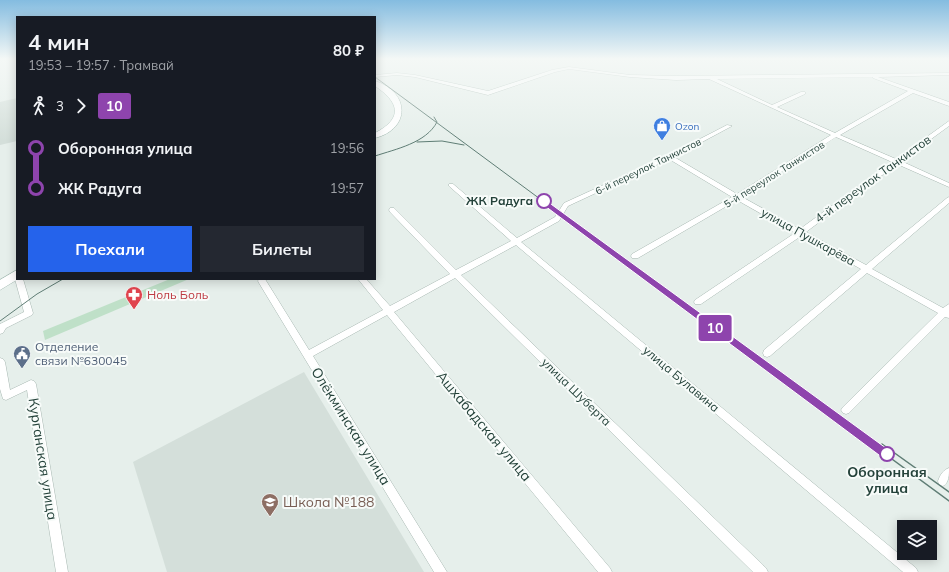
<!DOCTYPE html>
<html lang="ru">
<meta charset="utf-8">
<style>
:root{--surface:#171b24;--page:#242831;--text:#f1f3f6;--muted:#9ea1a6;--accent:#2563eb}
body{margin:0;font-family:Mulish,sans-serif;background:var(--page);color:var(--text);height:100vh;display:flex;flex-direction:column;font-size:15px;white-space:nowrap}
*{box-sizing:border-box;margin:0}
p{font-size:13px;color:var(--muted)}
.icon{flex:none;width:22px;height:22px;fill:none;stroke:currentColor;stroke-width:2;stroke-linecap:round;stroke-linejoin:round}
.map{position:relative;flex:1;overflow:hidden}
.drawer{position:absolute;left:16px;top:16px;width:360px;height:264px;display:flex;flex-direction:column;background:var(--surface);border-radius:0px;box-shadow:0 2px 10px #0003}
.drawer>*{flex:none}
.badge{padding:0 8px;border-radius:3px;font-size:14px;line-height:26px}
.fabs{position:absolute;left:897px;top:520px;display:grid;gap:8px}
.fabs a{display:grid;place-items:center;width:40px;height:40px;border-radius:0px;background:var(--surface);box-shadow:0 2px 10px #0003;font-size:20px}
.map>.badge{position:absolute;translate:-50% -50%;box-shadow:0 0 0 2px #fff}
.legs{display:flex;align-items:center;gap:6px;height:44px;padding:0 12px;font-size:13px}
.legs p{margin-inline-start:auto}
.head{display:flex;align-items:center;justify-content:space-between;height:68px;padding:0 12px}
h1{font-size:22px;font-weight:700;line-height:30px}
.action{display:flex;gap:8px;margin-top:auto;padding:8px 12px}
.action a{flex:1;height:46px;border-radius:0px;background:var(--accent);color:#fff;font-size:16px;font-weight:700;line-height:46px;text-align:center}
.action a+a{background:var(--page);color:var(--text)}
ul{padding:0 12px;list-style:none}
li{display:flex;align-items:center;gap:14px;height:40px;font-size:15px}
li i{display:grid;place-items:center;width:6px;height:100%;margin:0 5px;background:currentColor}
li i::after{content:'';width:10px;height:10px;margin:-5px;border:3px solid;border-radius:50%;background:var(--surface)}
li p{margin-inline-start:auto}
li:first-child i{background:linear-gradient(#0000 50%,currentColor 0)}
li:last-child i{background:linear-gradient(currentColor 50%,#0000 0)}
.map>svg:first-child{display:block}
.built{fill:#d4dfda}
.green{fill:#bfe0c8}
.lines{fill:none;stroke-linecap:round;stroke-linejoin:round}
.street-casing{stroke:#a8b8b2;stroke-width:1}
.secondary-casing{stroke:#a4bbb3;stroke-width:1}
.street{fill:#fff;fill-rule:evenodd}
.secondary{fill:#fff;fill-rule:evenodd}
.tram-far1{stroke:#5f7d75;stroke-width:1}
.tram{stroke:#5f7d75;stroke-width:1.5}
.line-1{fill:#8e44ad;stroke:#fff}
.stop-1-dot{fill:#fff;stroke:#8e44ad;stroke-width:2}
.labels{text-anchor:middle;stroke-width:4;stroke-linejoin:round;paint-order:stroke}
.far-shop-label{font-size:10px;fill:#366cbe;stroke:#f7fbf9;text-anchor:start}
.far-street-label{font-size:10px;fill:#24423a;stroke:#f7fbf9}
.street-label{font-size:12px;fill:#24423a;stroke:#f7fbf9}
.stop-label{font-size:12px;font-weight:bold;fill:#24423a;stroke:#f7fbf9;text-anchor:end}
.health-label{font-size:12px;fill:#be3a42;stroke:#f7fbf9;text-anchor:start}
.service-label{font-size:12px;fill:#4e5e75;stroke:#f7fbf9;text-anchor:start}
.near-street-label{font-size:14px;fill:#24423a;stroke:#f7fbf9}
.near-stop-label{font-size:14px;font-weight:bold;fill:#24423a;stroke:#f7fbf9}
.near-education-label{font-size:14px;fill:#785e54;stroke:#f7fbf9;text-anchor:start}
</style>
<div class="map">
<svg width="949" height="572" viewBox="0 0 949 572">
<rect width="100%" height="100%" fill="#e6efeb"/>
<!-- built -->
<g class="built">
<path d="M17 98V141L0 145V102Z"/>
<path d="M304 372 424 572H167L133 462Z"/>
</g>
<!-- green -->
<path class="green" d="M170 279H189L45 340 43 331Z"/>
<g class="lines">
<defs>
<g id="street">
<path d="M569 67 630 75 676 76 949 73V75L878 77 949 102V106L913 93 840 135 896 159 949 121V126L901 161 949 183V187L897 164 806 232 866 265 947 198 949 197V203L872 269 943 308 949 304V318L945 317 849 413 846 414 843 413 841 410 843 407 938 313 867 273 770 356 767 357 764 356 763 353 764 350 861 269 801 236 701 304H695L694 302 695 300 795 233 737 200 638 258H632L631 256 632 254 732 197 669 159 568 206 559 221 521 242 916 568 918 572H903L516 245 461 275 766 568 768 572H753L455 278 394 312 610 568 612 572H598L387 315 313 356 447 572H434L259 283 258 281 259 279H265L309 350 383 310 358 279H366L390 306 450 274 390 212 389 210 390 208H394L456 270 511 241 449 186V184H453L517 238 555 217 564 203 667 156 727 125 732 126 674 157 737 194 831 135 709 79 676 80 630 77 569 69 555 72 488 95 415 77 397 75 375 77V75L397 73 415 75 488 91 552 70ZM873 77V78L908 91 835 133 777 107 805 94V92H801L772 105 717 79ZM836 137 892 162 800 229 742 197Z"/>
<path d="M17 277V279H23L33 313 32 315 6 328 3 333 0 334V324L24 312 15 279Z"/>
<path d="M0 358 3 359 5 362 10 390 31 380 34 381 36 384 68 572H56L27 390 6 400 3 399 0 389Z"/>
<path d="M949 468C949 475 949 483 943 486L939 485 938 481C940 475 943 470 949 468Z"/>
</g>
<g id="secondary">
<path d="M375 81C410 92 411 129 375 138V133C404 118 399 102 375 86Z"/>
<path d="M17 270 18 279 0 290V280Z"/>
</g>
</defs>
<!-- street casing -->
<use href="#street" class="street-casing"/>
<!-- secondary casing -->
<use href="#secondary" class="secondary-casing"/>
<!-- street -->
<use href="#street" class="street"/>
<!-- secondary -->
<use href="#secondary" class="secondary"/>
<!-- tram-far1 -->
<g class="tram-far1">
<path d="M375 77 808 397"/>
<path d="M417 142 442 141 464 145"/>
<path d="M375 156C396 149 426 143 437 122L434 117"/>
<path d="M0 321 37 294 63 279"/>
</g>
<!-- tram -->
<g class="tram">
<path d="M806 396 949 501"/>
<path d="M882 444 949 492"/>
</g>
</g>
<!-- sky -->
<linearGradient id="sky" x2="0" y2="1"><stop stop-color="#84bce0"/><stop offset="0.42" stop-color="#f4f8f6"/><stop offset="1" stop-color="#f4f8f6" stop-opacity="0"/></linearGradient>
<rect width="949" height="140" fill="url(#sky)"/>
<!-- line-1 -->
<path class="line-1" d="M544 199 890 451 892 454 890 458 887 459 883 458 541 203V200Z"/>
<!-- icons -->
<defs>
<symbol id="shop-pin" viewBox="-11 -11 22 30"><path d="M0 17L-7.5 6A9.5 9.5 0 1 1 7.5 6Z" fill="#3f7fe0" stroke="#f7fbf9"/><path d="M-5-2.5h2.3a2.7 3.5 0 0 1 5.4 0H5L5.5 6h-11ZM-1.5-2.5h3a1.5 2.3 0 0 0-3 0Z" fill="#fff"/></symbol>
<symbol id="pharmacy-pin" viewBox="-11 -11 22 30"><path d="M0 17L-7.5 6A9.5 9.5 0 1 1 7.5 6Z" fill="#e0444e" stroke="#f7fbf9"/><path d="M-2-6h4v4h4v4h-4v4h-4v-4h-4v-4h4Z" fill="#fff"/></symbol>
<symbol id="civic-pin" viewBox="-11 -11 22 30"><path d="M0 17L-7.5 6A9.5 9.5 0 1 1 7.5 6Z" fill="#5c6f8a" stroke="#f7fbf9"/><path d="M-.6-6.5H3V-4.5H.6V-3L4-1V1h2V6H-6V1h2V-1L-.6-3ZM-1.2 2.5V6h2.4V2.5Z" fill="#fff"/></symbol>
<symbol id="school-pin" viewBox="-11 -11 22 30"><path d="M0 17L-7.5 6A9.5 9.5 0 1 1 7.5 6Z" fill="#8d6e63" stroke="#f7fbf9"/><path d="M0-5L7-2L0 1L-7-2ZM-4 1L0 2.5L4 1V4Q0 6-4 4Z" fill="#fff"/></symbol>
</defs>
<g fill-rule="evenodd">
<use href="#shop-pin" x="652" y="116" width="20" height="27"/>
<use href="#pharmacy-pin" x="124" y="285" width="20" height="27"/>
<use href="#civic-pin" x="12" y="344" width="20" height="27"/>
<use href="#school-pin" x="260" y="492" width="20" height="27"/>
</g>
<!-- markers -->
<g class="stop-1-dot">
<circle cx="544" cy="201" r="7"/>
<circle cx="887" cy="454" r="7"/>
</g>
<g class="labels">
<!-- far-shop labels -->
<g class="far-shop-label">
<text x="675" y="130">Ozon</text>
</g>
<!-- far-street labels -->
<g class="far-street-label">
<text transform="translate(648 166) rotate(-26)" y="4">6-й переулок Танкистов</text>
<text transform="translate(774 174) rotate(-32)" y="4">5-й переулок Танкистов</text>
</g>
<!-- street labels -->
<g class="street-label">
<text transform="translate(873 179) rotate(-36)" y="4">4-й переулок Танкистов</text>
<text transform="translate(808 237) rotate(29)" y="4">улица Пушкарёва</text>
<text transform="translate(681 379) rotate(40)" y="4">улица Булавина</text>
<text transform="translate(576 392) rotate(44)" y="4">улица Шуберта</text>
</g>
<!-- stop labels -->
<g class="stop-label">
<text x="533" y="205">ЖК Радуга</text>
</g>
<!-- health labels -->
<g class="health-label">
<text x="147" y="299">Ноль Боль</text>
</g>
<!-- service labels -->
<g class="service-label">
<text x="35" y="351">Отделение<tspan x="35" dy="14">связи №630045</tspan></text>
</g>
<!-- near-street labels -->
<g class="near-street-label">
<text transform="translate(351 426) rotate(58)" y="5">Олёкминская улица</text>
<text transform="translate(484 426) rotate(50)" y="5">Ашхабадская улица</text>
<text transform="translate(43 459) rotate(81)" y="5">Курганская улица</text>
</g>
<!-- near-stop labels -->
<g class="near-stop-label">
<text x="887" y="477">Оборонная<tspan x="887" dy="16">улица</tspan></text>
</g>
<!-- near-education labels -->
<g class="near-education-label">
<text x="283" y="507">Школа №188</text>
</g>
</g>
</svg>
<div class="fabs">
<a><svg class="icon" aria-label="layers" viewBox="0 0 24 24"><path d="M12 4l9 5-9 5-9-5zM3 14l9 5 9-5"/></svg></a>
</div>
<b class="badge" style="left:715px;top:328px;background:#8e44ad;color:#fff">10</b>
<section class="drawer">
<div class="head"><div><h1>4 мин</h1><p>19:53 – 19:57 · Трамвай</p></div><b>80 ₽</b></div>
<div class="legs"><svg class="icon" aria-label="walk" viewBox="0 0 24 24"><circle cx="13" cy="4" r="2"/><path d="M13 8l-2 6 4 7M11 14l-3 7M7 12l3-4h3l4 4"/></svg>3<svg class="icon" aria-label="forward" viewBox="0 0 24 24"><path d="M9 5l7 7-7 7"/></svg><b class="badge" style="background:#8e44ad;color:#fff">10</b></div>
<ul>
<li><i style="color:#8e44ad"></i><b>Оборонная улица</b><p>19:56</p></li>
<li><i style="color:#8e44ad"></i><b>ЖК Радуга</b><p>19:57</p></li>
</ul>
<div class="action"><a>Поехали</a><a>Билеты</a></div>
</section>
</div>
